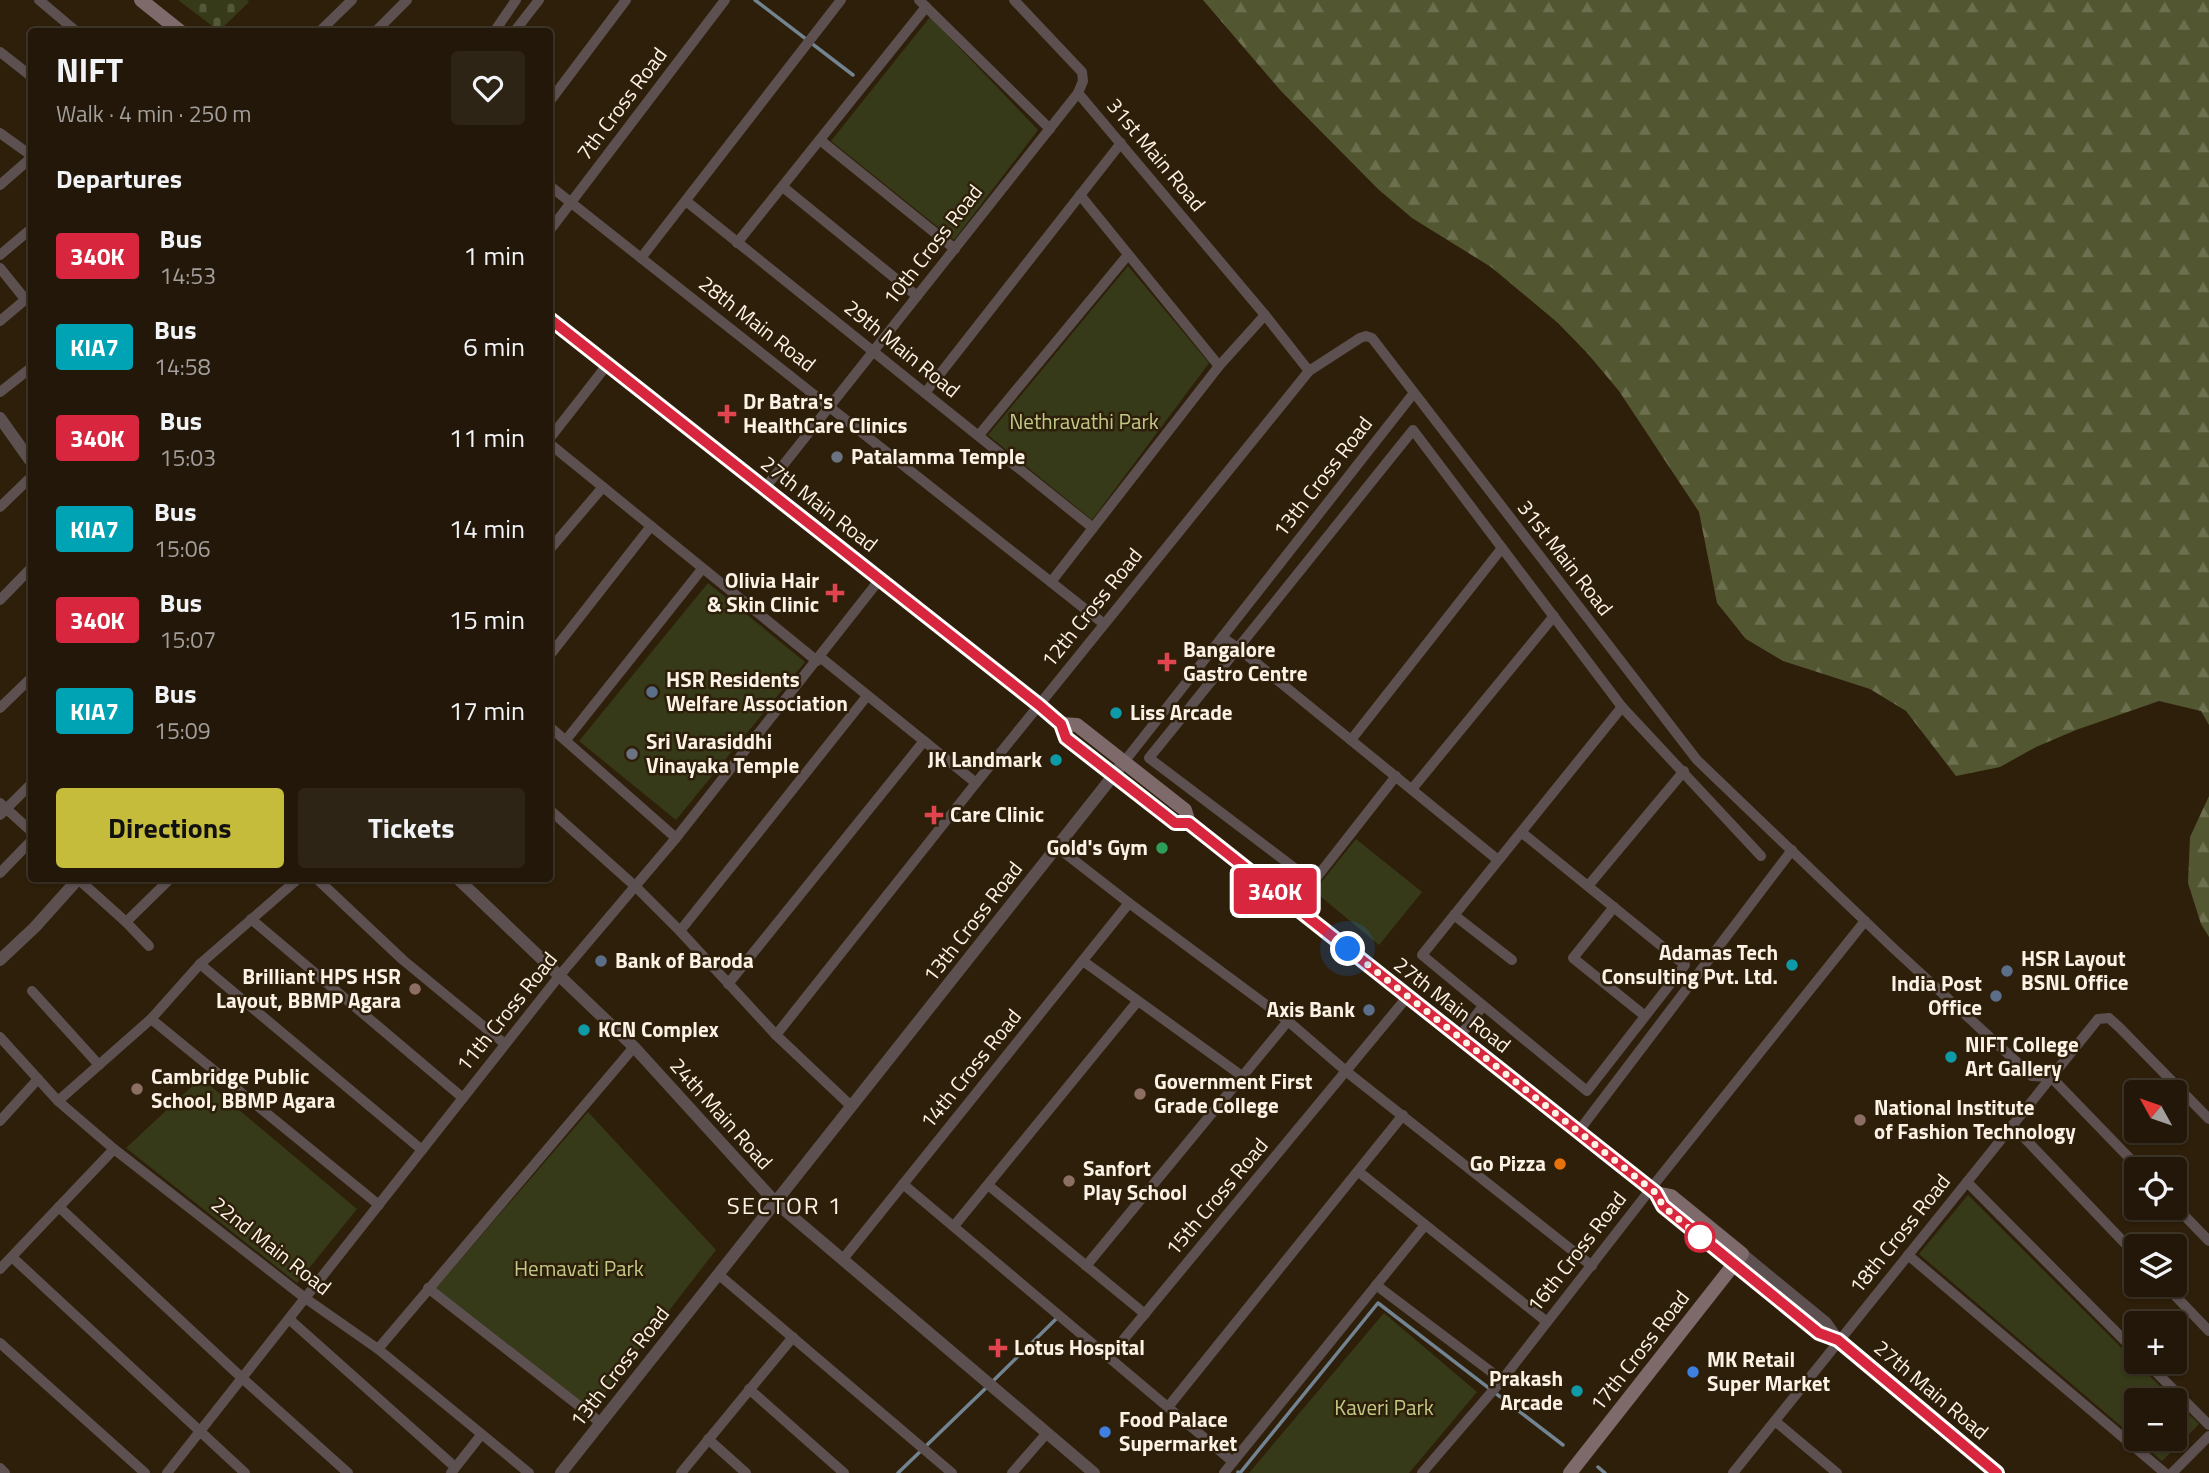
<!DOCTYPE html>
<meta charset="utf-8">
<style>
:root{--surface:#221708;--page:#2e2416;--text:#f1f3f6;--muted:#a29f9c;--line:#3f3629;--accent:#c6bc3c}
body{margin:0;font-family:"Titillium Web",sans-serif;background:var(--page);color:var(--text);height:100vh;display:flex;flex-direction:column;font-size:26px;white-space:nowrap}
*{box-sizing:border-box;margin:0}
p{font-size:23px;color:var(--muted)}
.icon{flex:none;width:38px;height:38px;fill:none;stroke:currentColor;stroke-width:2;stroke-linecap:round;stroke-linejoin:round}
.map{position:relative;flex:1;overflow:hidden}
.side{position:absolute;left:28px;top:28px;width:525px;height:854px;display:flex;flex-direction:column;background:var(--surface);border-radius:7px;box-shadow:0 2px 5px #0004,0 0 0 2px var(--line)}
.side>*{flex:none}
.badge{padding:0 14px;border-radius:5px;font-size:24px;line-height:46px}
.needle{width:46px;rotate:310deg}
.tools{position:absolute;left:2124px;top:1080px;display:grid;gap:14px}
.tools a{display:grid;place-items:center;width:63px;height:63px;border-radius:7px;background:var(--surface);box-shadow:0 2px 5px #0004,0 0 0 2px var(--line);font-size:35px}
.you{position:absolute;width:35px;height:35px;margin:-18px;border:5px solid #fff;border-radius:50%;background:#1a73e8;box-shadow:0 0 0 10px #1a73e833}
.map>.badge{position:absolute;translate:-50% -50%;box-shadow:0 0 0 4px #fff}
h2{padding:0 28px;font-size:26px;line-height:63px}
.round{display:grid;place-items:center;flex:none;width:74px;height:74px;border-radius:7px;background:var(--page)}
.head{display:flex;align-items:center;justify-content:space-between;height:119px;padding:0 28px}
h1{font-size:33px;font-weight:700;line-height:52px}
.action{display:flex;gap:14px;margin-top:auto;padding:14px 28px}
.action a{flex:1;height:80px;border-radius:7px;background:var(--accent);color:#111;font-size:28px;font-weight:700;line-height:80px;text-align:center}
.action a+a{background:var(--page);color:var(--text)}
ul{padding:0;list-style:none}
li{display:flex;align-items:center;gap:21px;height:91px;padding:0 28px}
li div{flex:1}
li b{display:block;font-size:26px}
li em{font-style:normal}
li .badge{min-width:77px;font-weight:700;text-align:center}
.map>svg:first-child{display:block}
.forest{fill:url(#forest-firs)}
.cemetery{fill:url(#cemetery-stones)}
.park{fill:#373a18}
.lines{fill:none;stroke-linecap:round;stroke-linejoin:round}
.stream{stroke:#728392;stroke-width:3.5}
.minor{stroke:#5d5051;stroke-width:10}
.tertiary{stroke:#5d5051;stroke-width:12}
.secondary{stroke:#7e696b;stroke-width:14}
.line-casing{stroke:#fff;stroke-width:16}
.line{stroke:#d7263d;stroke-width:10}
.walk{stroke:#fcf2e5;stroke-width:7;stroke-dasharray:0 12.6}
.health-dot{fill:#e0444e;stroke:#2e1f0a;stroke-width:2.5}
.worship-dot{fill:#6b7280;stroke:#2e1f0a;stroke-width:2.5}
.service-dot{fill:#5c6f8a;stroke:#2e1f0a;stroke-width:2.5}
.culture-dot{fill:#0f9aa8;stroke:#2e1f0a;stroke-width:2.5}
.leisure-dot{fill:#2e9e5b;stroke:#2e1f0a;stroke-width:2.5}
.education-dot{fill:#8d6e63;stroke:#2e1f0a;stroke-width:2.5}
.food-dot{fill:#e8710a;stroke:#2e1f0a;stroke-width:2.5}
.stop-dot{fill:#fff;stroke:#d7263d;stroke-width:3.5}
.shop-dot{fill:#3f7fe0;stroke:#2e1f0a;stroke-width:2.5}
.labels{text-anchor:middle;stroke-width:5;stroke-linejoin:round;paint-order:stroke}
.street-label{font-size:21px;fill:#fcf2e5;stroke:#2e1f0a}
.poi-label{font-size:21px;font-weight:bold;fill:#fcf2e5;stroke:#2e1f0a;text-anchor:start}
.park-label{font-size:21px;fill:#c1c986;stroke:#2e1f0a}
.quarter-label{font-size:24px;letter-spacing:2px;fill:#fcf2e5;stroke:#2e1f0a}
</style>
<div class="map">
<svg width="2209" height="1473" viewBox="0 0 2209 1473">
<defs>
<pattern id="forest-firs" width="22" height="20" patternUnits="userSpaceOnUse" patternTransform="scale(1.75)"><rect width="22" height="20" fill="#535731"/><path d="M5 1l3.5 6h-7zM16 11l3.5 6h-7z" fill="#6d704f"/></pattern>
<pattern id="cemetery-stones" width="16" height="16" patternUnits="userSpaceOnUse" patternTransform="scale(1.75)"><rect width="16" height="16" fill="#373a18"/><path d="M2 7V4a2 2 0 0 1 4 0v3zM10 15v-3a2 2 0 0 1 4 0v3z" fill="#555739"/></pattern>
</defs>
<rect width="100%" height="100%" fill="#2e1f0a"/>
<!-- forest -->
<g class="forest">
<path d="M1203 0H2209V725L2201 711 2159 701 2076 730 2036 747 2000 767 1956 776 1906 711 1870 689 1783 661 1746 639 1717 603 1699 512 1619 391 1588 354 1558 323 1491 267 1412 218 1378 189 1281 91Z"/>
<path d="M2209 796V937L2201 924 2188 883 2190 837Z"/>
</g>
<!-- cemetery -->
<path class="cemetery" d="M178 0H247L249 2 219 31Z"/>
<!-- park -->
<g class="park">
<path d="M930 17 1038 130 954 240 831 141Z"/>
<path d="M1128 266 1209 363 1092 520 988 435Z"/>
<path d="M708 583 805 662 676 820 579 741Z"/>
<path d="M1356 839 1422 892 1379 945 1314 891Z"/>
<path d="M201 1078 357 1209 297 1283 126 1148Z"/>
<path d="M588 1112 716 1250 592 1410 436 1288Z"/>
<path d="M1968 1195 2174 1400H2137V1438H2175V1401L2199 1424 2162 1461 1919 1254Z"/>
<path d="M1384 1313 1477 1392 1409 1473H1249Z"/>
</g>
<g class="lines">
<!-- stream -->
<g class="stream">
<path d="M755 0 853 75"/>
<path d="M993 1381 1057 1318"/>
<path d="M1598 1467 1605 1473"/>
<path d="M1238 1472 1240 1473 1378 1303 1563 1445"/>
<path d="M898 1473 987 1387"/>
</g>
<!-- minor -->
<g class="minor">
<path d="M39 0 77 32"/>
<path d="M919 0 1050 129"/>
<path d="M319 32 352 0"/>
<path d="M375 32 407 0"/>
<path d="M494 32 516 0"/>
<path d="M514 32 539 0"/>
<path d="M0 52 32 77"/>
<path d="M1078 93 1265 315 1309 371 1360 338 1366 336 1372 338 1697 760 1891 946 2021 1066 2032 1076 2051 1077 2140 1169"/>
<path d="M550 101 626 0"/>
<path d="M0 133 32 156"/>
<path d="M820 140 955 249"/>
<path d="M0 185 32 157"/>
<path d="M550 186 1104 624"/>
<path d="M783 187 917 296"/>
<path d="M1080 195 1219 366"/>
<path d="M686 201 1093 528"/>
<path d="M550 230 725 0"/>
<path d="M737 243 926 7"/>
<path d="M0 255 32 228"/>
<path d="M641 258 841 0"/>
<path d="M0 268 25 299"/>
<path d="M0 321 32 294"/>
<path d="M0 392 32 367"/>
<path d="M925 393 1121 143"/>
<path d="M979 435 1127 256"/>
<path d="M550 438 607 365"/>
<path d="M550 444 817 661"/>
<path d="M765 488 1078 93 1083 81 1082 72 1014 0"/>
<path d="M0 507 32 476"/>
<path d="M550 549 603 487"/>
<path d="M1051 582 1219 366 1265 315"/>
<path d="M0 600 32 567"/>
<path d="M1222 637 1238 648 1149 758 1313 882 1396 776"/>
<path d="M550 655 651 526"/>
<path d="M820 657 976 783"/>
<path d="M0 708 32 677"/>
<path d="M550 727 676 838"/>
<path d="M566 740 702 569"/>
<path d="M1351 740 1502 548"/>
<path d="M1124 762 1413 394"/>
<path d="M1412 789 1554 616"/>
<path d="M0 803 32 832"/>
<path d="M550 810 636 887 680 931 776 1035 851 1106"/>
<path d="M0 815 32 783"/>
<path d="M1521 832 1685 965 1587 1091 1422 955 1622 707"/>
<path d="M1057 847 1129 903 1288 1021 1347 1072 1592 1266"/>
<path d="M1498 860 1238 648 1413 430 1622 707 1761 856"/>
<path d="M0 873 32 840"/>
<path d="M77 878 126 922 171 878"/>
<path d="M316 878 403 960 505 1044"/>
<path d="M1588 886 1684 771"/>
<path d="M1614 907 1573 958 1645 1016"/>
<path d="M1454 915 1512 960"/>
<path d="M251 919 463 1098"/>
<path d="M126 922 149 946"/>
<path d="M680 931 867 696"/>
<path d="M1083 961 1242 1076"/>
<path d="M200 964 422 1150"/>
<path d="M728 984 924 741"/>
<path d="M32 991 99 1065"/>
<path d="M151 1019 379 1205"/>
<path d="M776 1035 976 783 1309 371"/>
<path d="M0 1037 58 1101 114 1149 305 1298 378 1349 529 1473"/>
<path d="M1459 1037 1483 1006"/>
<path d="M58 1101 151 1019 200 964 299 878"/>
<path d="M0 1121 38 1079"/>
<path d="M2012 1125 2137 1256"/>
<path d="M1578 1132 1792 850"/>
<path d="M1359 1172 1547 1322"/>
<path d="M1967 1182 2137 1353"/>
<path d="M903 1184 1233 1462"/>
<path d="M988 1185 1145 1314"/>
<path d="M2175 1206 2209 1241"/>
<path d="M59 1207 242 1378 348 1473"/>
<path d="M954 1226 1137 1002"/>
<path d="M1908 1255 2165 1473"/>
<path d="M12 1257 245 1473"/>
<path d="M843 1259 1129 903"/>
<path d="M1086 1266 1288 1021"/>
<path d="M0 1269 114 1149"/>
<path d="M718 1274 952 1473"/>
<path d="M2164 1284 2209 1331"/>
<path d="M1376 1285 1502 1380"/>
<path d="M428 1288 601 1423"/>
<path d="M289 1319 455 1467"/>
<path d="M0 1343 145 1473"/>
<path d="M378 1349 634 1047"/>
<path d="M1109 1357 1408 996"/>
<path d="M2146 1362 2209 1425"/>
<path d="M749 1389 844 1473"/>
<path d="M1168 1407 1403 1115"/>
<path d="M1775 1421 1837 1473"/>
<path d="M708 1439 746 1473"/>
<path d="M0 1468 5 1473"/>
<path d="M167 1473 560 975 676 838 880 579"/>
<path d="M451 1473 481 1435"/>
<path d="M681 1473 793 1337"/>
<path d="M1012 1473 1047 1433"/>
<path d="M1224 1473 1425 1225"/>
<path d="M1422 1473 1502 1380 1660 1177 1865 921"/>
<path d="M1733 1473 2098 1019 2109 1018 2120 1028 2209 1119"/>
<path d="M2172 1473 2209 1436"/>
</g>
<!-- tertiary -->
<g class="tertiary">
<path d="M0 418 32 463"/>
<path d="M457 878 634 1047 775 1202 1094 1473"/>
<path d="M0 960 35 927 79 878"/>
<path d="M1742 1254 1826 1323 1838 1340 1998 1473"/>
<path d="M1735 1265 1819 1333 1838 1340"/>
<path d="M561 1473 1124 762"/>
</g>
<!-- secondary -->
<g class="secondary">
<path d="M141 0 181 32"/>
<path d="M550 319 1039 705 1061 724 1066 738 1175 823H1189"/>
<path d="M1061 724 1077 725 1185 810 1189 823 1656 1193 1663 1206 1735 1265"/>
<path d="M1570 1473 1742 1254 1671 1196 1656 1193"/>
</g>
</g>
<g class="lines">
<defs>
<path id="line" d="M550 319 1039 705 1061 724 1066 738 1175 823H1189L1656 1193 1663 1206 1819 1333 1838 1340 1997 1473"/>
</defs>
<!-- line casing -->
<use href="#line" class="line-casing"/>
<!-- line -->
<use href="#line" class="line"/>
<!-- walk -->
<path class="walk" d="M1348 949 1656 1193 1663 1206 1700 1237"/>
</g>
<!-- markers -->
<g class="health-dot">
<path d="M723.5 403.5h7v7h7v7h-7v7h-7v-7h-7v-7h7z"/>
<path d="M831.5 582.5h7v7h7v7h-7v7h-7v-7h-7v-7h7z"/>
<path d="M1163.5 651.5h7v7h7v7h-7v7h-7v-7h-7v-7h7z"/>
<path d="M930.5 804.5h7v7h7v7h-7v7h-7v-7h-7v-7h7z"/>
<path d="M994.5 1337.5h7v7h7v7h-7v7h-7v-7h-7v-7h7z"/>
</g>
<g class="worship-dot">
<circle cx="837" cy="457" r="7"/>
<circle cx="632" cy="754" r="7"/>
</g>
<g class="service-dot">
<circle cx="652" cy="692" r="7"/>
<circle cx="601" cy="961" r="7"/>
<circle cx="2007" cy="971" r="7"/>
<circle cx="1996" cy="996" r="7"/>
<circle cx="1369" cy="1010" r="7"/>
</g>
<g class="culture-dot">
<circle cx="1116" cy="713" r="7"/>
<circle cx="1056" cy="760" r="7"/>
<circle cx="1792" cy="965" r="7"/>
<circle cx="584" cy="1030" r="7"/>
<circle cx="1951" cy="1057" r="7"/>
<circle cx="1577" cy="1391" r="7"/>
</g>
<circle class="leisure-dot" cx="1162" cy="848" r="7"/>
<g class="education-dot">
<circle cx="415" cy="989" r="7"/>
<circle cx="137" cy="1089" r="7"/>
<circle cx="1140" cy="1094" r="7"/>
<circle cx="1860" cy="1120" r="7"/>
<circle cx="1069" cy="1181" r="7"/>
</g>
<circle class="food-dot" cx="1560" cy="1164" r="7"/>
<circle class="stop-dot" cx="1700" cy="1237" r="14"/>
<g class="shop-dot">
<circle cx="1693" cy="1372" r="7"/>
<circle cx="1105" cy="1432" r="7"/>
</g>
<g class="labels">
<!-- street labels -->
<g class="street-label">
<text transform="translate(622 104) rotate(-53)" y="7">7th Cross Road</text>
<text transform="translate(1156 155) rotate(50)" y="7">31st Main Road</text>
<text transform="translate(933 245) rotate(-52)" y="7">10th Cross Road</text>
<text transform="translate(757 324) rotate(38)" y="7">28th Main Road</text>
<text transform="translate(902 349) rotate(39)" y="7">29th Main Road</text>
<text transform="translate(1323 477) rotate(-52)" y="7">13th Cross Road</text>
<text transform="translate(819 504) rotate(38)" y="7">27th Main Road</text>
<text transform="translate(1565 558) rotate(52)" y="7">31st Main Road</text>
<text transform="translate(1092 608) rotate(-51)" y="7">12th Cross Road</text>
<text transform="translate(973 922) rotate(-52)" y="7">13th Cross Road</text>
<text transform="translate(1452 1005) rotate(38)" y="7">27th Main Road</text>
<text transform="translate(507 1012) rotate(-51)" y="7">11th Cross Road</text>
<text transform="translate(971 1069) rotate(-51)" y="7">14th Cross Road</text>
<text transform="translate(721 1114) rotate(48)" y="7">24th Main Road</text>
<text transform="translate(1217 1197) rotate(-50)" y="7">15th Cross Road</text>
<text transform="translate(1900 1234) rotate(-51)" y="7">18th Cross Road</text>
<text transform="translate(271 1246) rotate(38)" y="7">22nd Main Road</text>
<text transform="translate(1577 1252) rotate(-52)" y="7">16th Cross Road</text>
<text transform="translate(1640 1351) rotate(-52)" y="7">17th Cross Road</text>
<text transform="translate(620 1367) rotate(-52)" y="7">13th Cross Road</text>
<text transform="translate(1931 1390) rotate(40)" y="7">27th Main Road</text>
</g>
<!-- poi labels -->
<g class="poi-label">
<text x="743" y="409">Dr Batra's<tspan x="743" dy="24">HealthCare Clinics</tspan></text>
<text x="851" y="464">Patalamma Temple</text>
<text x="819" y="588" text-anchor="end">Olivia Hair<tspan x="819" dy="24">&amp; Skin Clinic</tspan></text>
<text x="1183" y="657">Bangalore<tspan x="1183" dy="24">Gastro Centre</tspan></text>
<text x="666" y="687">HSR Residents<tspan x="666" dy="24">Welfare Association</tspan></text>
<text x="1130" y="720">Liss Arcade</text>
<text x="646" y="749">Sri Varasiddhi<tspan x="646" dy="24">Vinayaka Temple</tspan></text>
<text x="1042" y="767" text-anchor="end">JK Landmark</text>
<text x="950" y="822">Care Clinic</text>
<text x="1148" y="855" text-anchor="end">Gold's Gym</text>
<text x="1778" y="960" text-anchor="end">Adamas Tech<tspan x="1778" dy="24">Consulting Pvt. Ltd.</tspan></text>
<text x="2021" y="966">HSR Layout<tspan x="2021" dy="24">BSNL Office</tspan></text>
<text x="615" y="968">Bank of Baroda</text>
<text x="401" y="984" text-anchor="end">Brilliant HPS HSR<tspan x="401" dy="24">Layout, BBMP Agara</tspan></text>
<text x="1982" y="991" text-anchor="end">India Post<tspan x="1982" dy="24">Office</tspan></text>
<text x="1355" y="1017" text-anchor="end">Axis Bank</text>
<text x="598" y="1037">KCN Complex</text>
<text x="1965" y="1052">NIFT College<tspan x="1965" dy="24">Art Gallery</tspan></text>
<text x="151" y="1084">Cambridge Public<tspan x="151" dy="24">School, BBMP Agara</tspan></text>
<text x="1154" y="1089">Government First<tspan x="1154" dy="24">Grade College</tspan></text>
<text x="1874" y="1115">National Institute<tspan x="1874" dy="24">of Fashion Technology</tspan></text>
<text x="1546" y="1171" text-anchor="end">Go Pizza</text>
<text x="1083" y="1176">Sanfort<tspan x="1083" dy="24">Play School</tspan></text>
<text x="1014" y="1355">Lotus Hospital</text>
<text x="1707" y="1367">MK Retail<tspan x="1707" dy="24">Super Market</tspan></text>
<text x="1563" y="1386" text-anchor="end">Prakash<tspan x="1563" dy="24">Arcade</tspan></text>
<text x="1119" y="1427">Food Palace<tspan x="1119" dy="24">Supermarket</tspan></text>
</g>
<!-- park labels -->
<g class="park-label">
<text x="1084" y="429">Nethravathi Park</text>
<text x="579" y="1276">Hemavati Park</text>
<text x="1384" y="1415">Kaveri Park</text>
</g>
<!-- quarter labels -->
<g class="quarter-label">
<text x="785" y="1214">SECTOR 1</text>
</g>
</g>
</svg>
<div class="tools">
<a><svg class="needle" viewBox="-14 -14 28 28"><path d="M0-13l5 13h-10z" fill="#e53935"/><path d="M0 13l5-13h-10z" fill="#a29f9c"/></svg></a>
<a><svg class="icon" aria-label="locate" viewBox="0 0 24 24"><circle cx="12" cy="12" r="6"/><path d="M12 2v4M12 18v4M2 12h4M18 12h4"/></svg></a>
<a><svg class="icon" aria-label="layers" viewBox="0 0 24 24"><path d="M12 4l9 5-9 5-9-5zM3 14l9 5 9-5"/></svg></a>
<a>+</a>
<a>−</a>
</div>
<div class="you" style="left:1348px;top:949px"></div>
<b class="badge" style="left:1275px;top:891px;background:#d7263d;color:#fff">340K</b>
<section class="side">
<div class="head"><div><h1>NIFT</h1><p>Walk · 4 min · 250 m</p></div><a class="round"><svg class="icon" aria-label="heart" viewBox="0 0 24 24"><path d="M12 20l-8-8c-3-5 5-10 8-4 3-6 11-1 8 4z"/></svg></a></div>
<h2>Departures</h2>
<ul>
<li><span class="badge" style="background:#d7263d;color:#fff">340K</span><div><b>Bus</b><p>14:53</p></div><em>1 min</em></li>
<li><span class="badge" style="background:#00a3b4;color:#fff">KIA7</span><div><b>Bus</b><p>14:58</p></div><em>6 min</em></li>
<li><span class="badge" style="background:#d7263d;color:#fff">340K</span><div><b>Bus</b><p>15:03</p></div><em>11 min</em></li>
<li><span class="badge" style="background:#00a3b4;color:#fff">KIA7</span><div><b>Bus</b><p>15:06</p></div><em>14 min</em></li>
<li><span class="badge" style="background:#d7263d;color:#fff">340K</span><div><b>Bus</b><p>15:07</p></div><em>15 min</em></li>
<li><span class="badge" style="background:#00a3b4;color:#fff">KIA7</span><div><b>Bus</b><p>15:09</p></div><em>17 min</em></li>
</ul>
<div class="action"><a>Directions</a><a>Tickets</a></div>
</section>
</div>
